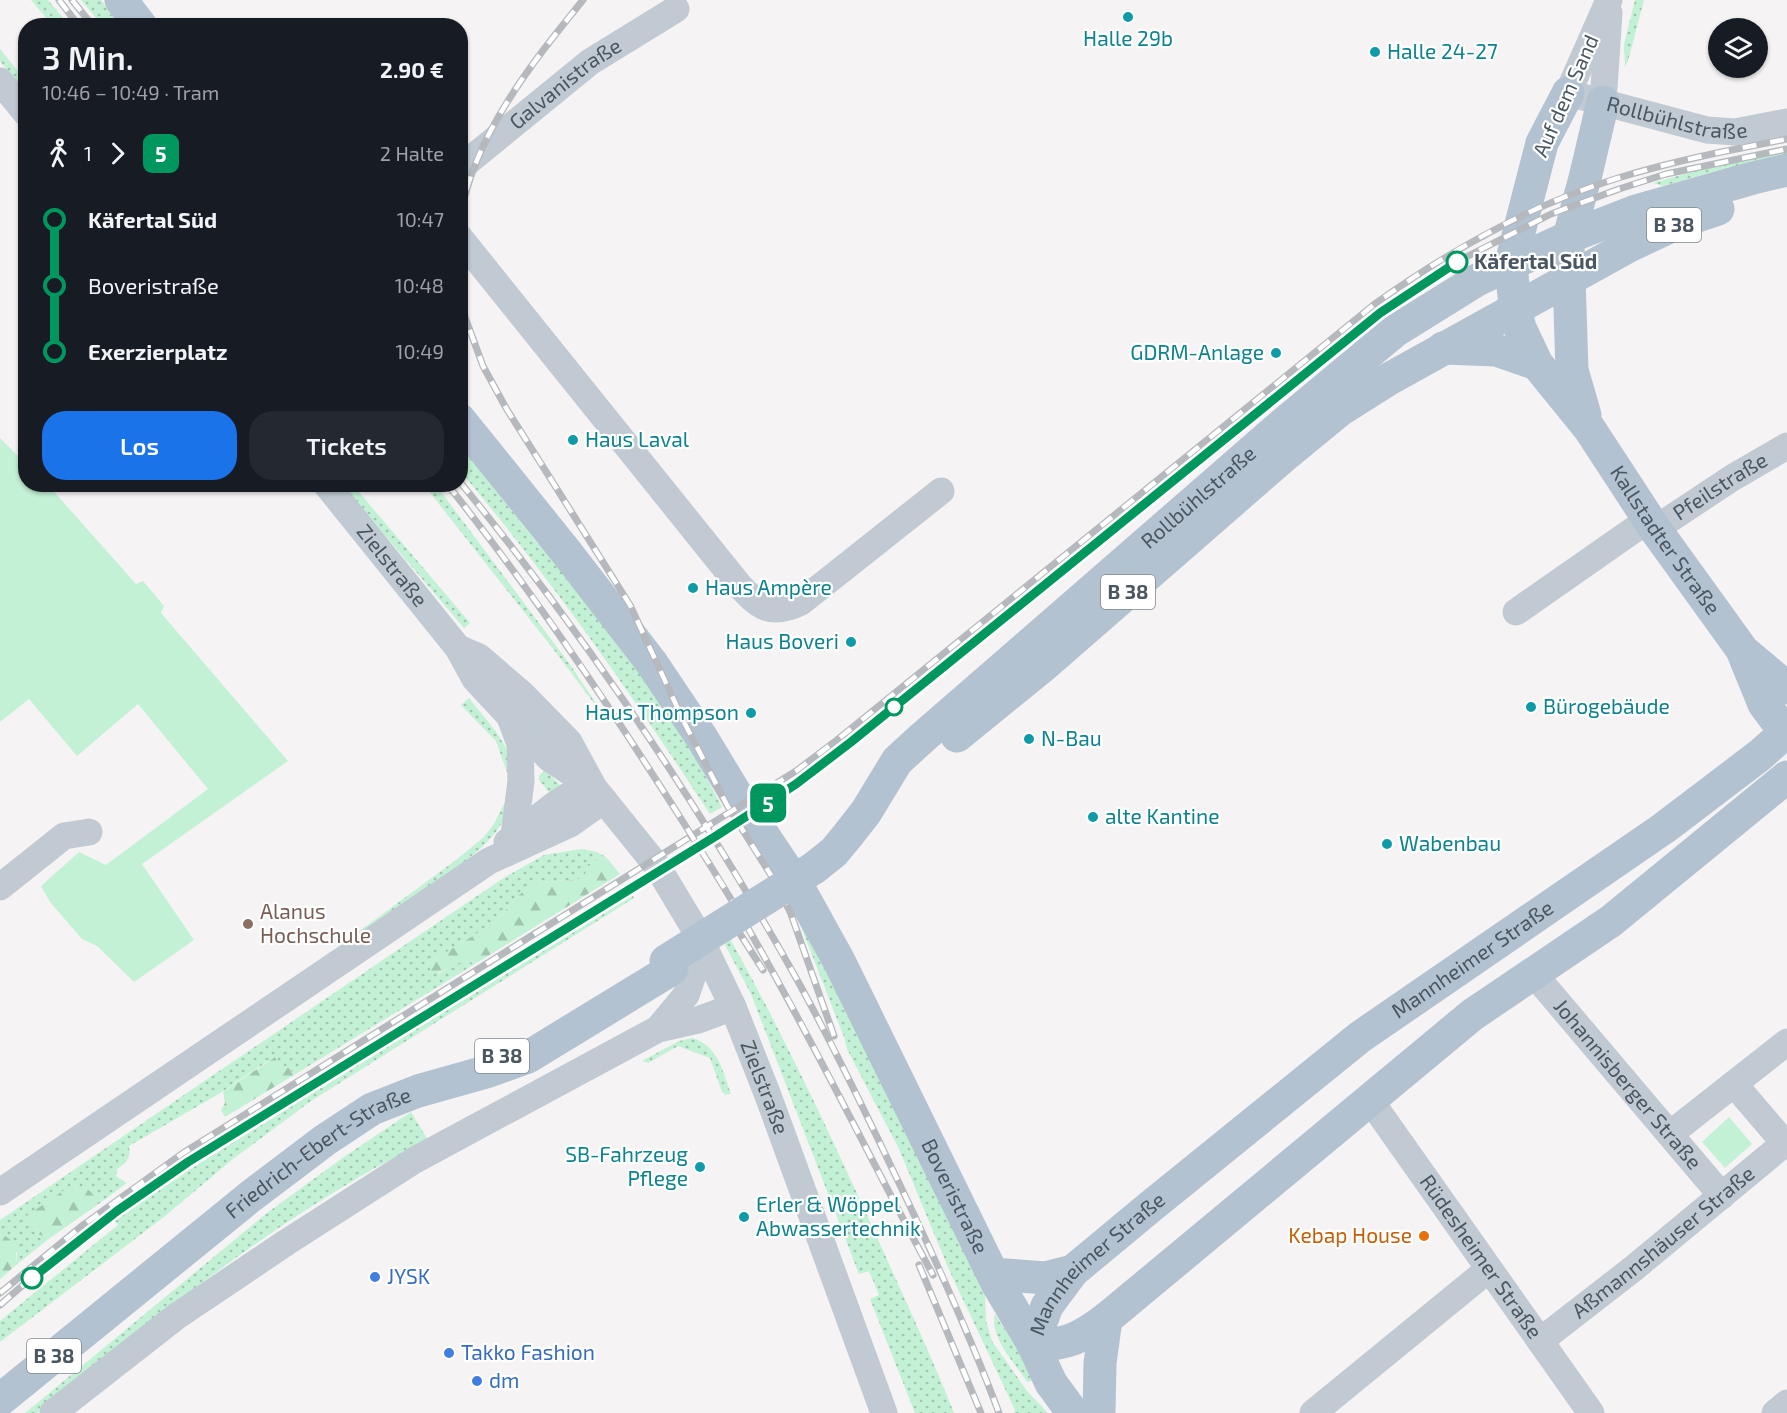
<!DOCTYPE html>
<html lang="de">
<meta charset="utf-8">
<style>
:root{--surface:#171b24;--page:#242831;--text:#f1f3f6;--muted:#9ea1a6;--accent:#1a73e8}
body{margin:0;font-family:"Exo 2",sans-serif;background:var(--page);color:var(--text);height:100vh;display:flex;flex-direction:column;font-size:22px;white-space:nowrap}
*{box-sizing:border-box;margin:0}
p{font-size:20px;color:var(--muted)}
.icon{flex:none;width:33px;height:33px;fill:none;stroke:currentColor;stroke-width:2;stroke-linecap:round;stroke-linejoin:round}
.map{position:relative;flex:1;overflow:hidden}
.drawer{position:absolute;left:18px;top:18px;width:450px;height:474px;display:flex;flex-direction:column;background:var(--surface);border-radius:24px;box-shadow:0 2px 4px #0004}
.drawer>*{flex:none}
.badge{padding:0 12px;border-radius:9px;font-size:21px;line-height:39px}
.buttons{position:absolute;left:1708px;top:18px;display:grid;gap:12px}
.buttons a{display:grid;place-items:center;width:60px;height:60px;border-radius:50%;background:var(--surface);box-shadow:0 2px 4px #0004;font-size:30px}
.map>.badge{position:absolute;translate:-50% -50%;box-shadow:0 0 0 3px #fff}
.legs{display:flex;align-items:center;gap:9px;height:66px;padding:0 24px;font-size:20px}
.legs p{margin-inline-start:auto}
.summary{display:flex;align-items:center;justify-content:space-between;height:102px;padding:0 24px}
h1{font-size:33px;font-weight:600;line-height:45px}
.action{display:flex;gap:12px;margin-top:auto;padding:12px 24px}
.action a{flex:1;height:69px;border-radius:24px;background:var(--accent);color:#fff;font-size:24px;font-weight:600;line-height:69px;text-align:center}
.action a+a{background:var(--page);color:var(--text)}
ul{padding:0 24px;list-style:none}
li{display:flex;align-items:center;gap:21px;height:66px;font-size:22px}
li i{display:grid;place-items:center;width:9px;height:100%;margin:0 8px;background:currentColor}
li i::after{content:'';width:15px;height:15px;margin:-8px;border:4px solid;border-radius:50%;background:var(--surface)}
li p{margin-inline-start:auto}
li:first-child i{background:linear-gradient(#0000 50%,currentColor 0)}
li:last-child i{background:linear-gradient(currentColor 50%,#0000 0)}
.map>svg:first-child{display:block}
.grass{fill:url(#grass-dots)}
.forest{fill:url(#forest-firs)}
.green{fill:#c3f1d5}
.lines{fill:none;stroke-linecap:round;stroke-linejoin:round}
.minor{stroke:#c1cad2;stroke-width:27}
.major{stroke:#b3c2d1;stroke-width:33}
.rail-casing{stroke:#b5b8bd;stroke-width:7}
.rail{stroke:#fff;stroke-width:4.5;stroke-dasharray:14;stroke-linecap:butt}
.major-bridge{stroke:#b3c2d1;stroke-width:33}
.line-1-casing{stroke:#fff;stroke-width:14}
.line-1{stroke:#00975f;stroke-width:9}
.culture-dot{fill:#0f9aa8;stroke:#fff;stroke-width:2}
.stop-1-dot{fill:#fff;stroke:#00975f;stroke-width:3}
.education-dot{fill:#8d6e63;stroke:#fff;stroke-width:2}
.food-dot{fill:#e8710a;stroke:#fff;stroke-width:2}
.shop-dot{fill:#3f7fe0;stroke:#fff;stroke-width:2}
.labels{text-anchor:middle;stroke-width:4.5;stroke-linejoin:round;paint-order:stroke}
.shield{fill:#fff;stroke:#808990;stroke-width:1.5}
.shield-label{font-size:20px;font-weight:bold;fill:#4a5661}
.culture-label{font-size:21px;fill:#0d838f;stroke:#fff;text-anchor:start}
.street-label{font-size:21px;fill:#4a5661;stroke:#fff}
.stop-label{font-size:21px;font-weight:bold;fill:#4a5661;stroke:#fff;text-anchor:start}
.education-label{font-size:21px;fill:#785e54;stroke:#fff;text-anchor:start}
.food-label{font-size:21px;fill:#c56008;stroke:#fff;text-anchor:end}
.shop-label{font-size:21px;fill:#366cbe;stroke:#fff;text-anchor:start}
</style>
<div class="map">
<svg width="1787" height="1413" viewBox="0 0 1787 1413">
<defs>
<pattern id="grass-dots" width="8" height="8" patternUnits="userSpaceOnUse" patternTransform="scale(1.5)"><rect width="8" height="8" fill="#c3f1d5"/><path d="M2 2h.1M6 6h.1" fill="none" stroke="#a0c6b0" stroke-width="1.8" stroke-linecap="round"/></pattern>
<pattern id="forest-firs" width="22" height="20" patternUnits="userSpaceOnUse" patternTransform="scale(1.5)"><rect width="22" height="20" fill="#c3f1d5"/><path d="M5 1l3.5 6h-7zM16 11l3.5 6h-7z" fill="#a0c6b0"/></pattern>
</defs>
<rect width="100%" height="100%" fill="#f5f3f3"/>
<!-- grass -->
<g class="grass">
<path d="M31 0H48L69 25H52Z"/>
<path d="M81 0H101L119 25H102Z"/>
<path d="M1635 0H1644L1628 61 1625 67 1624 44Z"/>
<path d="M0 49 25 80V93L0 61Z"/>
<path d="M1787 151V159L1720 170 1663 186 1653 183 1709 167Z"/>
<path d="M460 442 488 481 538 544 543 541 618 636 689 745 722 807 710 814C632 695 552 580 461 472Z"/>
<path d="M342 485H353L470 623 464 628Z"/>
<path d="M424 485H436L571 666 614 730 554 650Z"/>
<path d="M469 698C482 715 498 731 507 750 520 778 511 818 489 840 475 855 456 868 439 880 410 901 382 922 353 943L350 938 456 860 484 837 494 824 505 802 508 775 496 741 461 705Z"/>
<path d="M545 770 560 785 551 795 539 780V776Z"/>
<path d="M581 849 597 852 606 857 588 864 585 875 577 880 557 881 538 884 520 894 494 923 427 964 439 973C450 967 464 956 475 964L294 1075 289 1068 283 1067 274 1057 222 1092 129 1146C131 1158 127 1162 117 1169L116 1176 127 1183 93 1208 95 1197 29 1222 38 1226 37 1234 50 1238 16 1265 17 1252 3 1236 0 1237V1220L502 879 544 855Z"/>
<path d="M632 894 634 898 311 1101 233 1159 165 1216 0 1342V1321L118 1225 114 1220 209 1157Z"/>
<path d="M798 919 830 973 917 1140 985 1295 986 1321 992 1341 1027 1391 1048 1413H1014L1015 1410 950 1272 899 1149 847 1049 844 1037Z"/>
<path d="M720 921C780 1026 831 1136 881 1246 906 1302 932 1357 954 1413H915L870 1299 879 1295 869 1271 859 1274 751 994 714 924Z"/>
<path d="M692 1038C718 1045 723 1072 731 1094L726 1095 722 1092 710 1058 678 1046 648 1063 642 1061 679 1041Z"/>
<path d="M411 1112 428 1140C404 1153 379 1165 356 1179 242 1246 140 1330 37 1413H25L267 1213 341 1159Z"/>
<path d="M995 1314 1037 1379 1027 1382C1015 1363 989 1337 995 1314Z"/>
</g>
<!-- forest -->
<g class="forest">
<path d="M606 857 620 874 475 964C461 954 447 974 432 972L427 964 494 923 520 894 537 884 557 881 577 880 585 875 588 864Z"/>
<path d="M275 1057 283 1067 289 1068 294 1075 225 1117 221 1110 225 1103 223 1092Z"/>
<path d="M73 1184 90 1191 95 1197 93 1208 50 1238 37 1234 38 1226 29 1222 25 1217Z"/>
<path d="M3 1235C16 1241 17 1252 16 1265L0 1279V1237Z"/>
</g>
<!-- green -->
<g class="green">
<path d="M0 438 25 463 26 484 48 485 136 584 143 581 164 606 161 613 288 761 142 864 194 940 134 982 97 946 82 939 50 902 41 886 79 852 106 865 208 789 138 704 77 756 29 699 0 722Z"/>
<path d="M1729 1117 1752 1144 1725 1168 1702 1142Z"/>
</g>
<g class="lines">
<!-- minor -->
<g class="minor">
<path id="s1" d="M1609 0 1568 93 1707 130 1735 132 1787 122"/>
<path d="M0 81 26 113"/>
<path d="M1603 102 1609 13"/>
<path id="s2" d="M460 168 590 62 676 9"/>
<path d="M460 238 738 584C759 607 770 617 801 602L941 491"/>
<path id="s3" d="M326 484 458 648 475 679 486 691 549 758 591 786"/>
<path id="s4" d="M1655 529 1732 478 1787 446"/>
<path d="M1516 612 1632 531 1650 520"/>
<path id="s5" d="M458 648 479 657 522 694 569 742 594 788 657 866 699 936 733 1007 767 1093 884 1413"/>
<path d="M511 720 520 744 521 782 514 835"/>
<path d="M507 842 554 805 571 794 594 788"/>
<path d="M0 887 64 836 89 832"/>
<path id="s6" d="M1533 973 1722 1196"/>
<path d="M658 1029 686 995 693 975 699 936"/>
<path d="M1734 1084 1787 1146"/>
<path id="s7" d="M1370 1100 1591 1413"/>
<path d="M1670 1134 1787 1042"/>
<path d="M0 1192 489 861 570 824 604 800"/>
<path id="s8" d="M1540 1341 1634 1268 1785 1143"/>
<path d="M53 1413 177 1316 287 1242 415 1160 658 1029 698 1020 733 1007"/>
<path d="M1313 1413 1489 1269"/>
<path d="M1775 1413 1787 1403"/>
</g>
<!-- major -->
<g class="major">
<path d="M121 0 141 26"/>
<path id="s9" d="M1568 93 1542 143 1511 263 1515 308 1520 328 1537 364 1589 428 1655 529 1743 651 1787 688"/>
<path d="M1443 348 1496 350 1537 364"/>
<path d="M1585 415 1572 370 1568 247 1569 237 1585 178 1603 102"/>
<path id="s10" d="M460 420 567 553 651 662 702 738 737 796 798 887 839 961 997 1283 1033 1344 1051 1383 1073 1413"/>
<path d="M1744 655 1764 704 1787 735"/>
<path d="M957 736 1043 666 1284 456 1340 410 1389 379 1629 246 1682 221 1718 209"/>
<path id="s11" d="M814 868 834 852 848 835 866 812 897 761 922 738 1282 425 1395 331 1477 280 1569 237 1633 212 1753 178 1787 170"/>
<path d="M993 1274 1045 1278 1073 1271"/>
<path id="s12" d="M1033 1344 1047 1306 1073 1271 1150 1207 1360 1037 1664 828 1760 755 1787 731"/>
<path d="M1033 1344C1066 1346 1080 1338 1106 1319L1472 1015 1611 921 1787 777"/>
<path id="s13" d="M0 1400 251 1196 325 1140 372 1109 418 1091 489 1071 528 1057 672 969"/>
<path d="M1099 1413 1100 1363 1106 1319"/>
</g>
<defs>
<g id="rail">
<path d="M59 0 79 26"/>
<path d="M72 0 93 26"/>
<path d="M460 217C475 134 531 64 583 0"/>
<path d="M460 275 465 317 483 366 506 408 630 605 684 722 727 805 777 885 791 914 834 1036"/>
<path d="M460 482C588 639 702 809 800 985 831 1042 860 1101 888 1160 928 1243 967 1327 999 1413"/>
<path d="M447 484C534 593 611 708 685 825 708 862 732 899 753 937 817 1048 872 1163 933 1275"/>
<path d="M728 915 763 970"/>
<path d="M919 1265 981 1413"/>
<path d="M0 1293 83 1225 183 1153 796 771 837 740 1376 303C1451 250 1530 205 1618 178 1673 161 1730 150 1787 139"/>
<path d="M0 1305C59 1253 122 1205 188 1162L769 803 796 784 851 742 1339 346 1414 289 1466 257 1551 214 1619 189 1666 174 1787 149"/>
</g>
</defs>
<!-- rail casing -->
<use href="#rail" class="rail-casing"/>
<!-- rail -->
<use href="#rail" class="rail"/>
<!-- major-bridge -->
<path class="major-bridge" d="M666 961 814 868"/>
</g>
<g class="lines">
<defs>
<path id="line-1" d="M32 1278 117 1211 188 1162 716 836 796 784 851 742 1380 313 1457 262"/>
</defs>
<!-- line-1 casing -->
<use href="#line-1" class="line-1-casing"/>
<!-- line-1 -->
<use href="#line-1" class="line-1"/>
</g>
<!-- markers -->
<g class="culture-dot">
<circle cx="1128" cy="17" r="6"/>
<circle cx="1375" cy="52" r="6"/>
<circle cx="1276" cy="353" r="6"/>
<circle cx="573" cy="440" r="6"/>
<circle cx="693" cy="588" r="6"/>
<circle cx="851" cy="642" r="6"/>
<circle cx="1531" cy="707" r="6"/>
<circle cx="751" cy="713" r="6"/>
<circle cx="1029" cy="739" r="6"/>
<circle cx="1093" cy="817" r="6"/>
<circle cx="1387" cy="844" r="6"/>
<circle cx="700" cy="1167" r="6"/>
<circle cx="744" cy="1217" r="6"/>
</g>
<g class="stop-1-dot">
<circle cx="1457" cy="262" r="10"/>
<circle cx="894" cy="707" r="8"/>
<circle cx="32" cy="1278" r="10"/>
</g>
<circle class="education-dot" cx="248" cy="924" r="6"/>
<circle class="food-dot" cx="1424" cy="1236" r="6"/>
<g class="shop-dot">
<circle cx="375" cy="1277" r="6"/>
<circle cx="449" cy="1353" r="6"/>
<circle cx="477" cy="1381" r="6"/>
</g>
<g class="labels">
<!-- shield labels -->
<g class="shield">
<rect x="1647" y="208" width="54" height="34" rx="4.5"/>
<rect x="1101" y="575" width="54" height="34" rx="4.5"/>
<rect x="475" y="1039" width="54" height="34" rx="4.5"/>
<rect x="27" y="1339" width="54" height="34" rx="4.5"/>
</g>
<g class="shield-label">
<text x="1674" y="232">B 38</text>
<text x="1128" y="599">B 38</text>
<text x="502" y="1063">B 38</text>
<text x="54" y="1363">B 38</text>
</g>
<!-- culture labels -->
<g class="culture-label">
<text x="1128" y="46" text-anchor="middle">Halle 29b</text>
<text x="1387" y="59">Halle 24-27</text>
<text x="1264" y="360" text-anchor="end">GDRM-Anlage</text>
<text x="585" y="447">Haus Laval</text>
<text x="705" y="595">Haus Ampère</text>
<text x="839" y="649" text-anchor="end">Haus Boveri</text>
<text x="1543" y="714">Bürogebäude</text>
<text x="739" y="720" text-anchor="end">Haus Thompson</text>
<text x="1041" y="746">N-Bau</text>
<text x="1105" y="824">alte Kantine</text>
<text x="1399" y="851">Wabenbau</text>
<text x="688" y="1162" text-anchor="end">SB-Fahrzeug<tspan x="688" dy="24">Pflege</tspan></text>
<text x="756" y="1212">Erler &amp; Wöppel<tspan x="756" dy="24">Abwassertechnik</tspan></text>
</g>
<!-- street labels -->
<g class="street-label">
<text dy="7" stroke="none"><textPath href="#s2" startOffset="135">Galvanistraße</textPath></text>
<text transform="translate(1566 96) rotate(-66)" y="7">Auf dem Sand</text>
<text dy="7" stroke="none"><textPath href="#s1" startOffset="214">Rollbühlstraße</textPath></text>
<text dy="7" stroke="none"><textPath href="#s4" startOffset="78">Pfeilstraße</textPath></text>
<text dy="7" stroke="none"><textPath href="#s11" startOffset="537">Rollbühlstraße</textPath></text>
<text dy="7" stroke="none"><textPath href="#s9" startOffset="504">Kallstadter Straße</textPath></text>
<text dy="7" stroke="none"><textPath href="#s3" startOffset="105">Zielstraße</textPath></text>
<text dy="7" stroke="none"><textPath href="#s12" startOffset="591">Mannheimer Straße</textPath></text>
<text dy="7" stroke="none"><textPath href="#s6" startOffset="146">Johannisberger Straße</textPath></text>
<text dy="7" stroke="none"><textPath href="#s5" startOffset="546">Zielstraße</textPath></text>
<text dy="7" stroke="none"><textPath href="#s13" startOffset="404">Friedrich-Ebert-Straße</textPath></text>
<text dy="7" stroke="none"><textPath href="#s10" startOffset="924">Boveristraße</textPath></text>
<text dy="7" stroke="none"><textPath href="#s8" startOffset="158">Aßmannshäuser Straße</textPath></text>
<text dy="7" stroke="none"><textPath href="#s7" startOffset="192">Rüdesheimer Straße</textPath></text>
<text dy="7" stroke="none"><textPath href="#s12" startOffset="105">Mannheimer Straße</textPath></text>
</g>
<!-- stop labels -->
<g class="stop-label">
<text x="1474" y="269">Käfertal Süd</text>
</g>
<!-- education labels -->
<g class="education-label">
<text x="260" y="919">Alanus<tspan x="260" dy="24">Hochschule</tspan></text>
</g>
<!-- food labels -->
<g class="food-label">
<text x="1412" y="1243">Kebap House</text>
</g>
<!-- shop labels -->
<g class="shop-label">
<text x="387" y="1284">JYSK</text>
<text x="461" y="1360">Takko Fashion</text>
<text x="489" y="1388">dm</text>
</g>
</g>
</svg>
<div class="buttons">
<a><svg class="icon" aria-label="layers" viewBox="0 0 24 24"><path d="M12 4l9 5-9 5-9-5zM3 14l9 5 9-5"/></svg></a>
</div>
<b class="badge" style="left:768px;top:803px;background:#00975f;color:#fff">5</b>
<section class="drawer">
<div class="summary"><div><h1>3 Min.</h1><p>10:46 – 10:49 · Tram</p></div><b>2.90 €</b></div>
<div class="legs"><svg class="icon" aria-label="walk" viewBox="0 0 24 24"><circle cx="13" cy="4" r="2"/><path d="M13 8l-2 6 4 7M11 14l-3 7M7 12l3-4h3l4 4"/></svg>1<svg class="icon" aria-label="forward" viewBox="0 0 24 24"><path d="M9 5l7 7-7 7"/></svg><b class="badge" style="background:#00975f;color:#fff">5</b><p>2 Halte</p></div>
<ul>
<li><i style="color:#00975f"></i><b>Käfertal Süd</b><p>10:47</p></li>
<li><i style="color:#00975f"></i><span>Boveristraße</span><p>10:48</p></li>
<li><i style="color:#00975f"></i><b>Exerzierplatz</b><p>10:49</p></li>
</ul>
<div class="action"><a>Los</a><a>Tickets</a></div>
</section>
</div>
